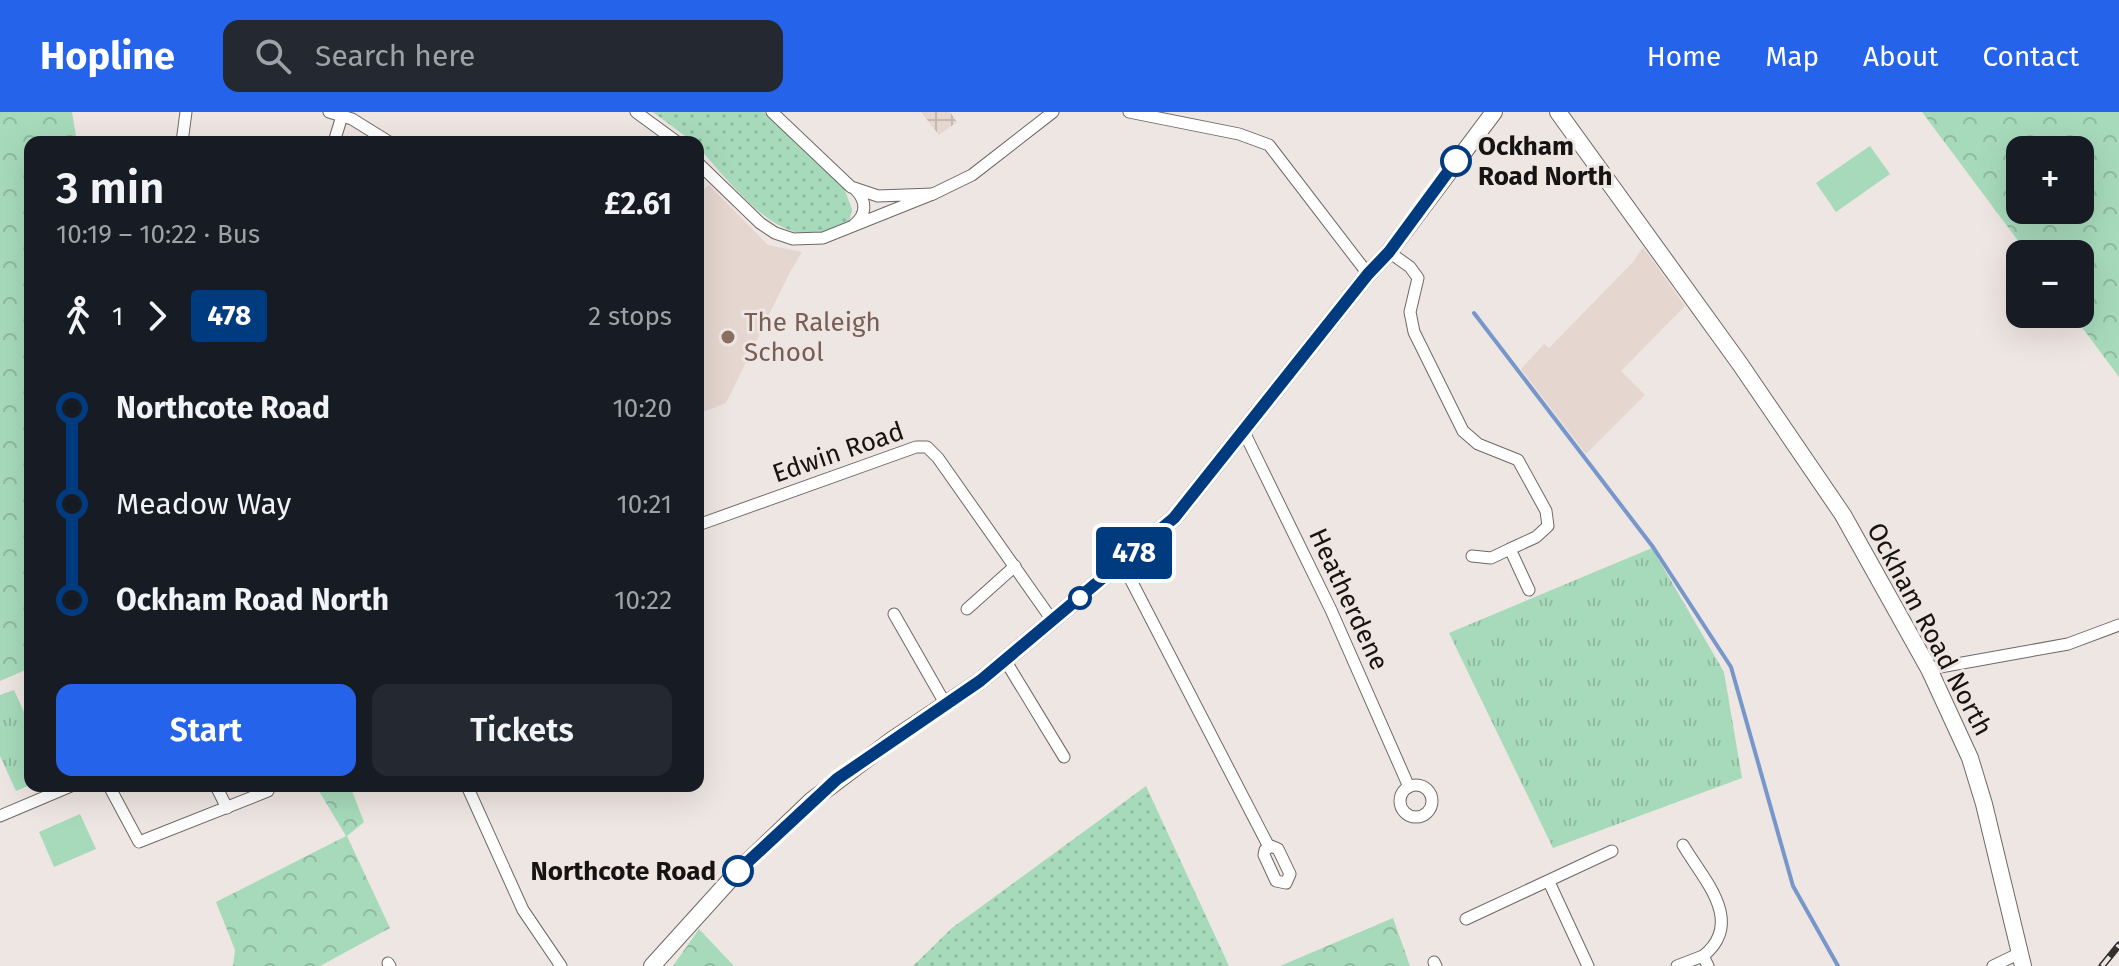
<!DOCTYPE html>
<meta charset="utf-8">
<style>
:root{--surface:#171b24;--page:#242831;--text:#f1f3f6;--muted:#9ea1a6;--accent:#2563eb}
body{margin:0;font-family:"Fira Sans",sans-serif;background:var(--page);color:var(--text);height:100vh;display:flex;flex-direction:column;font-size:30px;white-space:nowrap}
*{box-sizing:border-box;margin:0}
p{font-size:26px;color:var(--muted)}
.icon{flex:none;width:44px;height:44px;fill:none;stroke:currentColor;stroke-width:2;stroke-linecap:round;stroke-linejoin:round}
.map{position:relative;flex:1;overflow:hidden}
.drawer{position:absolute;left:24px;top:24px;width:680px;height:656px;display:flex;flex-direction:column;background:var(--surface);border-radius:16px;box-shadow:0 8px 32px #0002}
.drawer>*{flex:none}
.badge{padding:0 16px;border-radius:6px;font-size:28px;line-height:52px}
.tools{position:absolute;left:2006px;top:24px;display:grid;gap:16px}
.tools a{display:grid;place-items:center;width:88px;height:88px;border-radius:16px;background:var(--surface);box-shadow:0 8px 32px #0002;font-size:40px}
.map>.badge{position:absolute;translate:-50% -50%;box-shadow:0 0 0 4px #fff}
.legs{display:flex;align-items:center;gap:12px;height:88px;padding:0 32px;font-size:26px}
.legs p{margin-inline-start:auto}
.head{display:flex;align-items:center;justify-content:space-between;height:136px;padding:0 32px}
h1{font-size:44px;font-weight:600;line-height:60px}
.cta{display:flex;gap:16px;margin-top:auto;padding:16px 32px}
.cta a{flex:1;height:92px;border-radius:16px;background:var(--accent);color:#fff;font-size:32px;font-weight:600;line-height:92px;text-align:center}
.cta a+a{background:var(--page);color:var(--text)}
ul{padding:0 32px;list-style:none}
li{display:flex;align-items:center;gap:28px;height:96px;font-size:30px}
li i{display:grid;place-items:center;width:12px;height:100%;margin:0 10px;background:currentColor}
li i::after{content:'';width:20px;height:20px;margin:-10px;border:6px solid;border-radius:50%;background:var(--surface)}
li p{margin-inline-start:auto}
li:first-child i{background:linear-gradient(#0000 50%,currentColor 0)}
li:last-child i{background:linear-gradient(currentColor 50%,#0000 0)}
header{display:flex;align-items:center;gap:48px;box-sizing:border-box;height:112px;padding:0 40px;background:var(--accent);color:#fff}
header strong{font-size:38px}
nav{display:flex;gap:44px;margin-inline-start:auto;font-size:28px}
.search{width:560px;height:72px;background:var(--page);display:flex;align-items:center;gap:20px;box-sizing:border-box;padding:0 28px;border-radius:16px;color:var(--muted);font-size:30px}
.map>svg:first-child{display:block}
.industrial{fill:url(#industrial-grid)}
.built{fill:#e6d6d0}
.grass{fill:url(#grass-dots)}
.forest{fill:url(#forest-crowns);fill-rule:evenodd}
.park{fill:url(#park-tufts)}
.pitch{fill:#a7dabb}
.lines{fill:none;stroke-linecap:round;stroke-linejoin:round}
.stream{stroke:#7797cb;stroke-width:4}
.street-casing{stroke:#6f6865;stroke-width:13}
.secondary-casing{stroke:#6f6865;stroke-width:18}
.street{stroke:#fff;stroke-width:11}
.secondary{stroke:#fff;stroke-width:16}
.rail-casing{stroke:#332f2e;stroke-width:7}
.rail{stroke:#eee6e2;stroke-width:4;stroke-dasharray:12;stroke-linecap:butt}
.line-1-casing{stroke:#fff;stroke-width:18}
.line-1{stroke:#003b80;stroke-width:12}
.stop-1-dot{fill:#fff;stroke:#003b80;stroke-width:4}
.education-dot{fill:#8d6e63;stroke:#eee6e2;stroke-width:3}
.labels{text-anchor:middle;stroke-width:6;stroke-linejoin:round;paint-order:stroke}
.stop-label{font-size:26px;font-weight:bold;fill:#161312;stroke:#eee6e2;text-anchor:start}
.education-label{font-size:26px;fill:#785e54;stroke:#eee6e2;text-anchor:start}
.street-label{font-size:26px;fill:#161312;stroke:#eee6e2}
</style>
<header>
<strong>Hopline</strong>
<div class="search"><svg class="icon" aria-label="search" viewBox="0 0 24 24"><circle cx="10" cy="10" r="6"/><path d="M15 15l6 6"/></svg>Search here</div>
<nav><a>Home</a><a>Map</a><a>About</a><a>Contact</a></nav>
</header>
<div class="map">
<svg width="2119" height="854" viewBox="0 0 2119 854">
<defs>
<pattern id="industrial-grid" width="8" height="8" patternUnits="userSpaceOnUse" patternTransform="scale(2)"><rect width="8" height="8" fill="#e6d6d0"/><path d="M0 4h8M4 0v8" fill="none" stroke="#c5b7b2"/></pattern>
<pattern id="grass-dots" width="8" height="8" patternUnits="userSpaceOnUse" patternTransform="scale(2)"><rect width="8" height="8" fill="#a7dabb"/><path d="M2 2h.1M6 6h.1" fill="none" stroke="#8fbaa0" stroke-width="1.8" stroke-linecap="round"/></pattern>
<pattern id="forest-crowns" width="20" height="18" patternUnits="userSpaceOnUse" patternTransform="scale(2)"><rect width="20" height="18" fill="#a7dabb"/><path d="M2 6a3 3 0 1 1 6 0M12 15a3 3 0 1 1 6 0" fill="none" stroke="#8fbaa0"/></pattern>
<pattern id="park-tufts" width="24" height="20" patternUnits="userSpaceOnUse" patternTransform="scale(2)"><rect width="24" height="20" fill="#a7dabb"/><path d="M3 7l-1-3M5 7V3M7 7l1-3M15 17l-1-3M17 17v-4M19 17l1-3" fill="none" stroke="#8fbaa0"/></pattern>
</defs>
<rect width="100%" height="100%" fill="#eee6e2"/>
<!-- industrial -->
<path class="industrial" d="M921 0H950L957 10 939 23Z"/>
<!-- built -->
<g class="built">
<path d="M709 73 768 133 802 140 790 160 726 291 698 302V83Z"/>
<path d="M1643 135 1685 194 1621 259 1645 283 1586 342 1521 257 1544 232 1549 236 1633 150Z"/>
</g>
<!-- grass -->
<g class="grass">
<path d="M653 0H764L844 76 852 97 849 111C839 115 829 121 819 122 771 129 728 67 698 35V30H693Z"/>
<path d="M1146 674 1229 854H913L952 816Z"/>
</g>
<!-- forest -->
<g class="forest">
<path d="M0 0H72L77 30H30V556L0 569Z"/>
<path d="M1922 0H2119V265L2072 202H2080V142H2028ZM2080 38V98H2020V38Z"/>
<path d="M316 674H350L364 710 347 724 390 816 320 854H233L235 838 216 790 346 724Z"/>
<path d="M1393 806 1410 854H1280Z"/>
<path d="M699 817 734 854H673Z"/>
</g>
<!-- park -->
<g class="park">
<path d="M1652 436 1724 560 1742 666 1553 736 1449 521Z"/>
<path d="M14 578 30 613V673L16 679 0 644V583Z"/>
</g>
<!-- pitch -->
<g class="pitch">
<path d="M1870 34 1890 62 1836 100 1816 71Z"/>
<path d="M80 702 96 737 54 755 39 720Z"/>
</g>
<g class="lines">
<!-- stream -->
<path class="stream" d="M1474 201 1653 435 1731 555 1793 774 1838 854"/>
<defs>
<g id="street">
<path d="M329 0 352 7 389 30"/>
<path d="M636 0 677 30"/>
<path d="M1129 0 1239 22 1269 33 1368 162"/>
<path d="M182 30 186 0"/>
<path d="M334 30 342 4"/>
<path d="M698 51 760 111 775 121 793 127 823 126 933 82 878 84 851 75 772 0"/>
<path d="M933 82 972 63 1053 0"/>
<path d="M854 113C867 102 867 89 855 77"/>
<path d="M1389 140 1410 155 1418 166 1410 200 1414 220 1463 319 1478 332 1518 348 1546 399 1548 414 1536 425 1510 437 1529 478"/>
<path d="M1244 320 1331 498 1409 675"/>
<path d="M698 413 916 335H927L938 346 1052 508"/>
<path d="M1472 444 1491 446 1510 437"/>
<path d="M1122 451 1269 735"/>
<path d="M967 497 1015 454"/>
<path d="M894 502 946 593"/>
<path d="M1005 548 1064 645"/>
<path d="M1929 557 2068 532 2119 513"/>
<circle cx="1416" cy="689" r="16"/>
<path d="M109 674 139 730 268 679"/>
<path d="M216 674 227 696"/>
<path d="M467 674 523 798 561 854"/>
<path d="M0 704 71 674"/>
<path d="M1683 733C1703 767 1746 810 1703 844"/>
<path d="M1271 734 1278 737 1290 762 1286 771 1276 769 1264 743 1265 738Z"/>
<path d="M1549 770 1588 854"/>
<path d="M1466 807 1612 739"/>
<path d="M1434 850 1436 854"/>
<path d="M388 851 390 854"/>
<path d="M1677 854 1703 844 1708 854"/>
<path d="M1993 854 2020 841"/>
</g>
<g id="secondary">
<path d="M1558 0 1740 252 1843 403 1929 557 1970 646 1984 692 2023 854"/>
<path d="M652 854 738 759 811 689 892 628 980 569 1174 406 1368 162 1389 140 1494 0"/>
</g>
</defs>
<!-- street casing -->
<use href="#street" class="street-casing"/>
<!-- secondary casing -->
<use href="#secondary" class="secondary-casing"/>
<!-- street -->
<use href="#street" class="street"/>
<!-- secondary -->
<use href="#secondary" class="secondary"/>
<defs>
<path id="rail" d="M2102 854 2119 833"/>
</defs>
<!-- rail casing -->
<use href="#rail" class="rail-casing"/>
<!-- rail -->
<use href="#rail" class="rail"/>
</g>
<g class="lines">
<defs>
<path id="line-1" d="M738 759 837 667 980 569 1174 406 1368 162 1389 140 1456 49"/>
</defs>
<!-- line-1 casing -->
<use href="#line-1" class="line-1-casing"/>
<!-- line-1 -->
<use href="#line-1" class="line-1"/>
</g>
<!-- markers -->
<g class="stop-1-dot">
<circle cx="1456" cy="49" r="14"/>
<circle cx="1080" cy="486" r="10"/>
<circle cx="738" cy="759" r="14"/>
</g>
<circle class="education-dot" cx="728" cy="225" r="8"/>
<g class="labels">
<!-- stop labels -->
<g class="stop-label">
<text x="1478" y="43">Ockham<tspan x="1478" dy="30">Road North</tspan></text>
<text x="716" y="768" text-anchor="end">Northcote Road</text>
</g>
<!-- education labels -->
<g class="education-label">
<text x="744" y="219">The Raleigh<tspan x="744" dy="30">School</tspan></text>
</g>
<!-- street labels -->
<g class="street-label">
<text transform="translate(838 340) rotate(-19)" y="9">Edwin Road</text>
<text transform="translate(1349 487) rotate(65)" y="9">Heatherdene</text>
<text transform="translate(1930 517) rotate(62)" y="9">Ockham Road North</text>
</g>
</g>
</svg>
<div class="tools">
<a>+</a>
<a>−</a>
</div>
<b class="badge" style="left:1134px;top:441px;background:#003b80;color:#fff">478</b>
<section class="drawer">
<div class="head"><div><h1>3 min</h1><p>10:19 – 10:22 · Bus</p></div><b>£2.61</b></div>
<div class="legs"><svg class="icon" aria-label="walk" viewBox="0 0 24 24"><circle cx="13" cy="4" r="2"/><path d="M13 8l-2 6 4 7M11 14l-3 7M7 12l3-4h3l4 4"/></svg>1<svg class="icon" aria-label="forward" viewBox="0 0 24 24"><path d="M9 5l7 7-7 7"/></svg><b class="badge" style="background:#003b80;color:#fff">478</b><p>2 stops</p></div>
<ul>
<li><i style="color:#003b80"></i><b>Northcote Road</b><p>10:20</p></li>
<li><i style="color:#003b80"></i><span>Meadow Way</span><p>10:21</p></li>
<li><i style="color:#003b80"></i><b>Ockham Road North</b><p>10:22</p></li>
</ul>
<div class="cta"><a>Start</a><a>Tickets</a></div>
</section>
</div>
